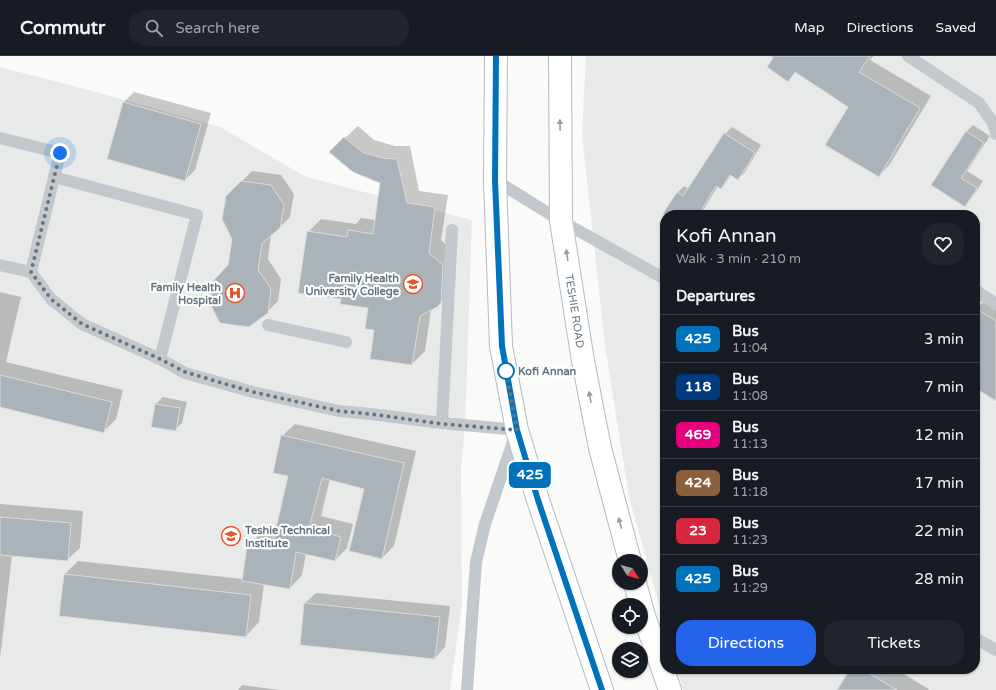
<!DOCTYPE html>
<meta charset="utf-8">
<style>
:root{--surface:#171b24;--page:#20242c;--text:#f1f3f6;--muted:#9ea1a6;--line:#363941;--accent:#2563eb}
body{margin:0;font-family:"Varela Round",sans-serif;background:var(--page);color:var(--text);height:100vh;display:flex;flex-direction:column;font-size:15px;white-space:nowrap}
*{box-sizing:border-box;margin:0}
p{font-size:13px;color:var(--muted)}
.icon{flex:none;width:22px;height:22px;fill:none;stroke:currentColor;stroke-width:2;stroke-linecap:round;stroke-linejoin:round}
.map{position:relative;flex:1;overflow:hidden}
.sheet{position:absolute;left:660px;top:154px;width:320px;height:464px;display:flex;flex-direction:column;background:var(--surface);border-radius:16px;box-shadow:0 1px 3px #0004}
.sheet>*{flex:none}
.badge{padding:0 8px;border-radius:6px;font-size:14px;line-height:26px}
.needle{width:26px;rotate:127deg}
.controls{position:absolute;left:612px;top:498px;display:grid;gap:8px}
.controls a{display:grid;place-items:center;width:36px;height:36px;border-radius:50%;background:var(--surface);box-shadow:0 1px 3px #0004;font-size:20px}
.you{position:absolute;width:20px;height:20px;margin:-10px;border:3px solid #fff;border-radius:50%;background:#1a73e8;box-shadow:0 0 0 6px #1a73e833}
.map>.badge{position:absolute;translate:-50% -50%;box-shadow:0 0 0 2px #fff}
h2{padding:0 16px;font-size:15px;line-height:36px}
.round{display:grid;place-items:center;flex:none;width:42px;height:42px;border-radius:16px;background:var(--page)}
.head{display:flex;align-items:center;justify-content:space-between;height:68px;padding:0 16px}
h1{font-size:19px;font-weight:600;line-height:30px}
.primary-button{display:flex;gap:8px;margin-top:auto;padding:8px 16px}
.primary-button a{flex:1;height:46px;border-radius:16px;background:var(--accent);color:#fff;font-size:16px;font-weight:600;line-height:46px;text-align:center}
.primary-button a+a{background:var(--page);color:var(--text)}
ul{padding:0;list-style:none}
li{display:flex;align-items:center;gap:12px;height:48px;padding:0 16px;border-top:1px solid var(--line)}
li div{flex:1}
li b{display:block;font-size:15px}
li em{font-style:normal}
li .badge{min-width:44px;font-weight:700;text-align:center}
header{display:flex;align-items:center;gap:24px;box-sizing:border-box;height:56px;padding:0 20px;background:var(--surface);border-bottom:1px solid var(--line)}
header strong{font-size:19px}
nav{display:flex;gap:22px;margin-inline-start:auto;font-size:14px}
.search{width:280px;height:36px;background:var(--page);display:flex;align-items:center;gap:10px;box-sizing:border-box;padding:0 14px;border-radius:16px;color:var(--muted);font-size:15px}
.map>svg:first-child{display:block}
.built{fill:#e8e9e9}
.shadow{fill:#0003}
.building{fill:#aab3b9;stroke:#dcdcda}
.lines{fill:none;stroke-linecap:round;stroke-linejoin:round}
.primary-casing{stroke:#b5babe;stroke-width:24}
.lane{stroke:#c3c8cc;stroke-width:12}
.primary{stroke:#fff;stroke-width:22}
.oneway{fill:#939fa8}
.line-casing{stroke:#fff;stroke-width:9}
.line{stroke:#0072bc;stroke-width:6}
.walk{stroke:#657683;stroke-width:4;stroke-dasharray:0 7.2}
.stop-dot{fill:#fff;stroke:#0072bc;stroke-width:2}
.labels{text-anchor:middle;stroke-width:4;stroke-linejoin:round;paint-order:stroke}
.poi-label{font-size:11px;font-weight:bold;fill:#657683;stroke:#fff;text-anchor:end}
.street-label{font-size:11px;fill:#657683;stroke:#fff}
.stop-label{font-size:11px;font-weight:bold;fill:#657683;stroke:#fff;text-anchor:start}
</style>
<header>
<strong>Commutr</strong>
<div class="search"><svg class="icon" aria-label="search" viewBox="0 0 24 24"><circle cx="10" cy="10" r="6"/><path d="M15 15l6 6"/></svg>Search here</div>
<nav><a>Map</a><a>Directions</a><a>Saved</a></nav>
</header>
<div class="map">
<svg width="996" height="634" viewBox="0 0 996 634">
<rect width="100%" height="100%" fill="#fafaf8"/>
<!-- built -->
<g class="built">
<path d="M586 0H996V634H683L677 613H975V159H665V570L629 441 605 290 582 78Z"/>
<path d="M0 11 100 37 220 71 306 121 472 164 465 370 461 413 462 548 450 634H0Z"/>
</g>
<!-- shadow -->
<g class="shadow">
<path d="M771 0H873L870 4 931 40 890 108 879 120 850 51 796 16 788 24 774 2Z"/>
<path d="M134 36 211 57 195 114 185 124 124 46Z"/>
<path d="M973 69 990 80 967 115 983 125 971 143 964 150 932 128 966 76Z"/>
<path d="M358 70 374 84 395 90H410L419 135 448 139 441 184 455 197 449 237 436 251 431 253 425 295 412 308 375 273 369 251 342 242 308 176 321 163 356 168 361 162 376 164 381 126 343 84Z"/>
<path d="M732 71 761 89 745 116 738 123 731 119 727 125 720 132 718 130 700 159H665L664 158 677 137 684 130 689 133 725 78Z"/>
<path d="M252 115 281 119 294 138 290 161 280 171 271 178 268 203 281 223 278 245 267 256 229 209 233 183 227 140Z"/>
<path d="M0 236 21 241 6 306 123 334 116 363 104 375 0 350Z"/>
<path d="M983 246 996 254V344L975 331V255Z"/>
<path d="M163 341 187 346 182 367 175 374 156 348Z"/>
<path d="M295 368 416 395 394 490 382 502 365 432 330 423 321 460 353 468 347 492 335 504 306 498 302 519 290 532 264 527 259 566 246 580 60 559 65 518 78 505 243 523 248 491 260 478 275 481 289 419 282 380Z"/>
<path d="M0 448 83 455 80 492 67 504 12 499 0 603Z"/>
<path d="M316 537 450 550 445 591 435 602 301 588 305 547Z"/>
<path d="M851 613H896L930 634H839Z"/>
<path d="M242 629 279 634H238Z"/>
</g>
<!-- building -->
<g class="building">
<path d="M770 0H870L859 16 920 52 879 121 825 89 848 51 795 16 788 26 767 11 773 2Z"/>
<path d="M123 46 201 68 185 125 107 103Z"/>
<path d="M966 75 984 87 961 122 977 132 965 151 931 129Z"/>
<path d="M724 77 755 97 738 124 730 119 721 133 716 130 702 153 712 159H662L677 136 683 140Z"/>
<path d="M344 81 362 96 382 102 397 103 407 147 435 151 429 197 443 209 441 247 437 251 420 260 412 309 370 303 374 274 365 273 368 252 340 248 341 243 298 237 307 175 347 181 348 174 373 178 380 127 353 116 329 96Z"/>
<path d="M241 125 271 129 284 149 280 172 262 187 258 214 271 233 268 257 249 271 220 267 210 248 214 224 228 209 232 183 222 163 226 140Z"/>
<path d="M975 252 996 265V345L975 332Z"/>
<path d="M0 319 112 346 104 377 0 351Z"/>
<path d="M155 348 180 352 176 375 151 371Z"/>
<path d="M281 379 404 407 382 503 349 495 364 433 322 422 309 472 341 481 335 505 296 496 290 533 242 525 247 490 271 494 288 420 273 417Z"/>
<path d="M0 461 71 467 68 505 0 499Z"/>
<path d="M64 518 251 539 246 581 59 560Z"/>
<path d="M304 547 440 561 435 603 300 589Z"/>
<path d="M850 613H862L897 634H837Z"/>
</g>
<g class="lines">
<defs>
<g id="primary">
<path d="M496 0 495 124 501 290 517 374 538 444 602 634"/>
<path d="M560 0 561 165 583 305 600 392 630 505"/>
<path d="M635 527 644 560 670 634"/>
</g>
</defs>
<!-- primary casing -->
<use href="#primary" class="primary-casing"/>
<!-- lane -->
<g class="lane">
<path d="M908 0 979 47 993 67 996 78"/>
<path d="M0 82 60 97 31 216"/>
<path d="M54 121 197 159 160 303"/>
<path d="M495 124 561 165 665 223"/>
<path d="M0 209 31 216 51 243 82 268 160 303 185 317 253 336 339 355 371 358 442 367 517 374 485 468 476 506 467 634"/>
<path d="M975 234 996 248"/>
<path d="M268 269 346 286"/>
<path d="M442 367 452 174"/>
<path d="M975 582 996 594"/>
</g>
<!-- primary -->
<use href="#primary" class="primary"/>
</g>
<!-- one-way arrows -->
<defs><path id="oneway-solid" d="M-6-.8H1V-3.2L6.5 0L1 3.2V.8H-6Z"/></defs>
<g class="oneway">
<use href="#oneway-solid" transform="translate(560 69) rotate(-91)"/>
<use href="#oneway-solid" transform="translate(567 199) rotate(-99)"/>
<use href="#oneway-solid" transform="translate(590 341) rotate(-101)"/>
<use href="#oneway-solid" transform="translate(620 467) rotate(-105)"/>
</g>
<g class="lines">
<defs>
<path id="line" d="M496 0 495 124 502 290 517 374 538 444 602 634"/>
</defs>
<!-- line casing -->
<use href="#line" class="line-casing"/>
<!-- line -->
<use href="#line" class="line"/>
<!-- walk -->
<path class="walk" d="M60 97 31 216 51 243 82 268 160 303 185 316 253 336 339 355 370 358 442 368 517 374 506 315"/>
</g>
<!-- icons -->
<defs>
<symbol id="university-ring" viewBox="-11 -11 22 22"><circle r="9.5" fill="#fff" stroke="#e4572e" stroke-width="1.5"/><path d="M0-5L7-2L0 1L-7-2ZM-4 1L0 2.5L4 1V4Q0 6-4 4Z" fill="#e4572e"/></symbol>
<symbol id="hospital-ring" viewBox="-11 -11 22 22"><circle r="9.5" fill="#fff" stroke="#e4572e" stroke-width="1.5"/><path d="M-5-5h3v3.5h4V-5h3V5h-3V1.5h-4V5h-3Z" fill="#e4572e"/></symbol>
<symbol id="school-ring" viewBox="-11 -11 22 22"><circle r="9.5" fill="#fff" stroke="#e4572e" stroke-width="1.5"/><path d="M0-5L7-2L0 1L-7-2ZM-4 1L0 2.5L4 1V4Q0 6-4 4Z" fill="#e4572e"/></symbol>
</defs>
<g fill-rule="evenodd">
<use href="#university-ring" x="402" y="217" width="22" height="22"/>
<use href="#hospital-ring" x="224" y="226" width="22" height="22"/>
<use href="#school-ring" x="220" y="469" width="22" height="22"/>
</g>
<!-- markers -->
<circle class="stop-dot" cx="506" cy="315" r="8"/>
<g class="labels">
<!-- poi labels -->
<g class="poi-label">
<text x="399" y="226">Family Health<tspan x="399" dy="13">University College</tspan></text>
<text x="221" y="235">Family Health<tspan x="221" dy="13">Hospital</tspan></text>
<text x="245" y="478" text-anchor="start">Teshie Technical<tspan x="245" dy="13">Institute</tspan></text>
</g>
<!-- street labels -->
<g class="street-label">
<text transform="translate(575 255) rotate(81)" y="4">TESHIE ROAD</text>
</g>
<!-- stop labels -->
<g class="stop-label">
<text x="518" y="319">Kofi Annan</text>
</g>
</g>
</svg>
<div class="controls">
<a><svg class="needle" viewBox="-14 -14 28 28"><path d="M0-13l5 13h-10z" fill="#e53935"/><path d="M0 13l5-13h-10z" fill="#9ea1a6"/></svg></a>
<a><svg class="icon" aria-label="locate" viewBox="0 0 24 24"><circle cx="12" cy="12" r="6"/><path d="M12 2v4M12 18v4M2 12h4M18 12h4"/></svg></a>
<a><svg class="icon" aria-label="layers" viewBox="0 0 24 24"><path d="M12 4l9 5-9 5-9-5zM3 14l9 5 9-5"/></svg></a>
</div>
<div class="you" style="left:60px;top:97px"></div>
<b class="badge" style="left:530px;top:419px;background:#0072bc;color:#fff">425</b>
<section class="sheet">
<div class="head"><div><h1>Kofi Annan</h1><p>Walk · 3 min · 210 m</p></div><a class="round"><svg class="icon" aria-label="heart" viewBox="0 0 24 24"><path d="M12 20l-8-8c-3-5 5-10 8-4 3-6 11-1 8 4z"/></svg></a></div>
<h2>Departures</h2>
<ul>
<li><span class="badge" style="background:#0072bc;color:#fff">425</span><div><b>Bus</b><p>11:04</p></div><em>3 min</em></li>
<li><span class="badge" style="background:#003b80;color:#fff">118</span><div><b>Bus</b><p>11:08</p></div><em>7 min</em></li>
<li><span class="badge" style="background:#e6007e;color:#fff">469</span><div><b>Bus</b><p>11:13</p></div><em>12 min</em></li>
<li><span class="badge" style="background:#8b5e3c;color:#fff">424</span><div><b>Bus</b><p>11:18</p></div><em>17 min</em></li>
<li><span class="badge" style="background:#d7263d;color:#fff">23</span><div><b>Bus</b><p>11:23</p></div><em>22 min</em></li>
<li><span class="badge" style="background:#0072bc;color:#fff">425</span><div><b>Bus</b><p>11:29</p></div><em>28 min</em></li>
</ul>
<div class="primary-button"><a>Directions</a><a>Tickets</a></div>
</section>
</div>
